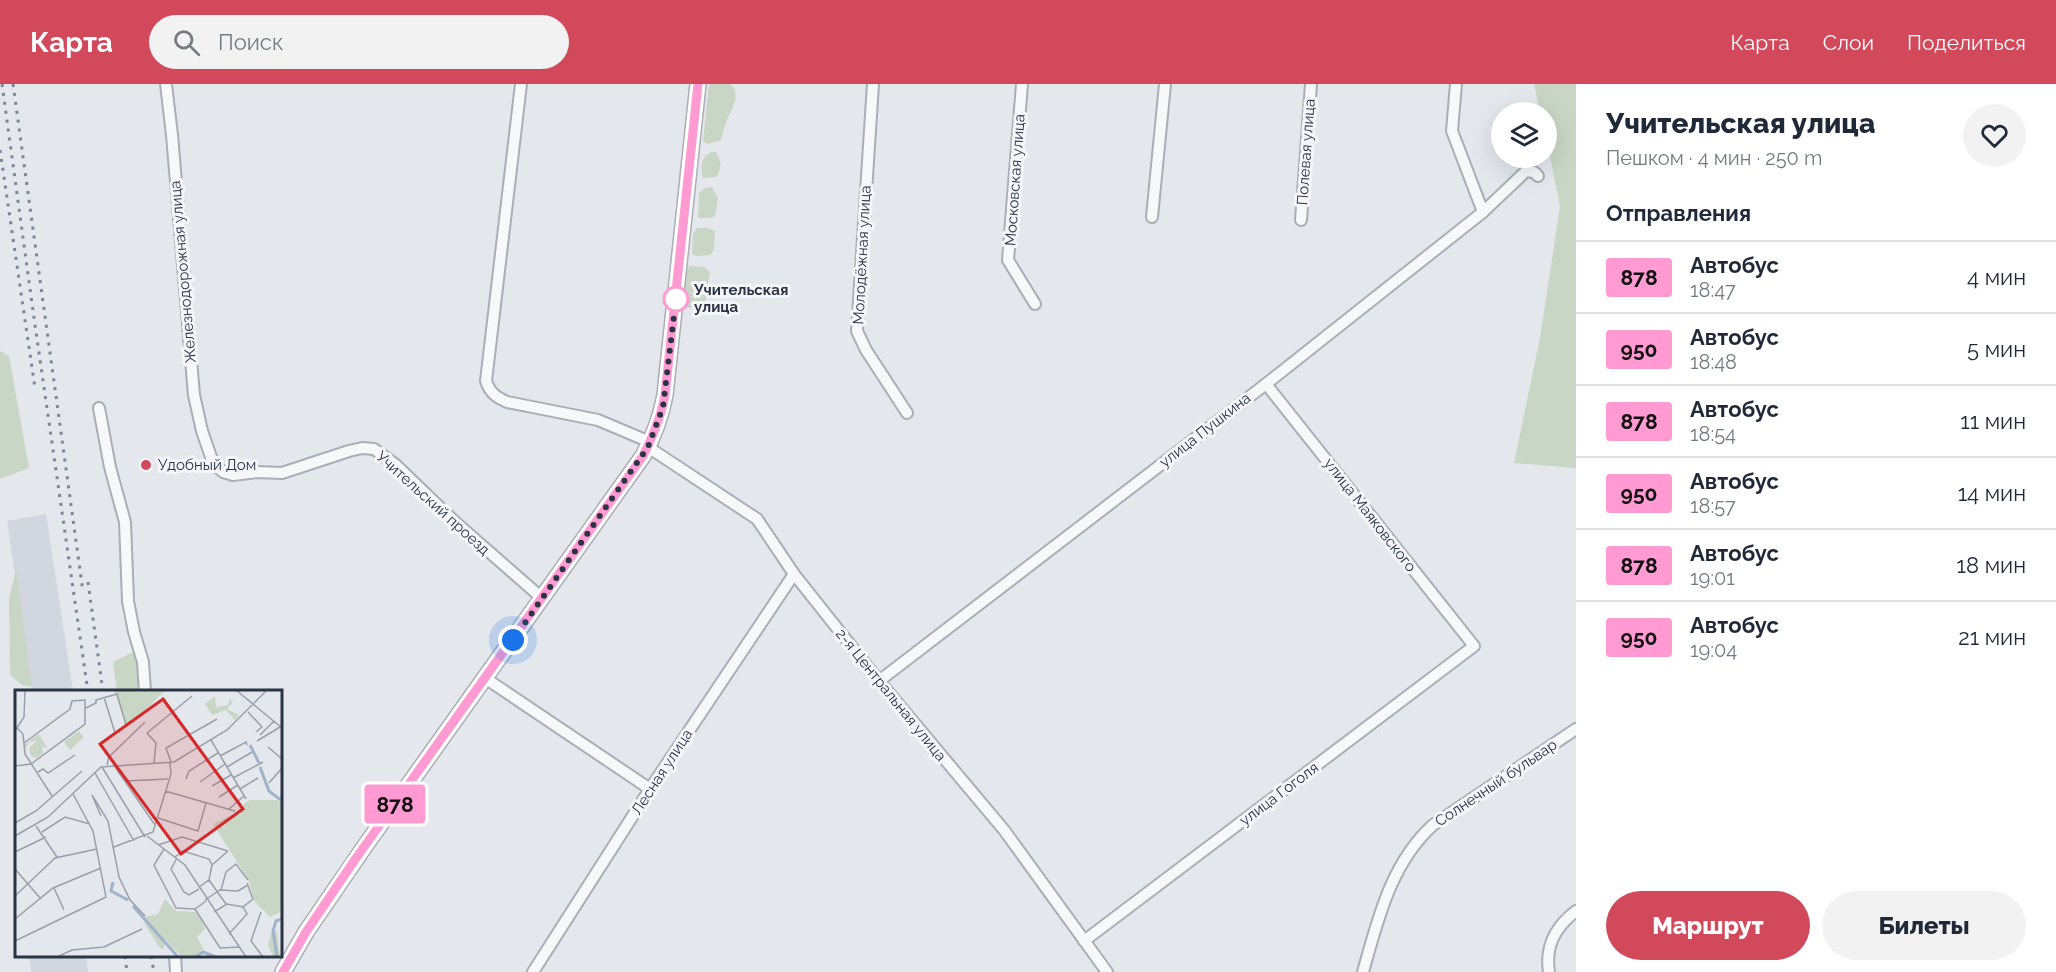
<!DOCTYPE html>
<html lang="ru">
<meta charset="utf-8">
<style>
:root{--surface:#fff;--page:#f2f2f3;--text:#1f2937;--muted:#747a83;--line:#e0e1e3;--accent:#d1495b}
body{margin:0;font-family:Raleway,sans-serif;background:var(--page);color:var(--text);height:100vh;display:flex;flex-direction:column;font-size:22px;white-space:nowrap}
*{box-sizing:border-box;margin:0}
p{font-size:20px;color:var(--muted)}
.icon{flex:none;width:33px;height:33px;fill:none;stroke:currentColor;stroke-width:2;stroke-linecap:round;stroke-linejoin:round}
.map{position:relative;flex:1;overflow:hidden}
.sheet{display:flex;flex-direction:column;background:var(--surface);width:480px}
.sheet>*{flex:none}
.badge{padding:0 12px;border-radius:4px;font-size:21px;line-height:39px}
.buttons{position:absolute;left:1491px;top:18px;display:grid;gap:12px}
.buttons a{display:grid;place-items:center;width:66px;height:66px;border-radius:50%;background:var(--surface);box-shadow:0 6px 24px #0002;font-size:30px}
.you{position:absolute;width:30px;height:30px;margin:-15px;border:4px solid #fff;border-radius:50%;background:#1a73e8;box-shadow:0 0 0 9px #1a73e833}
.map>.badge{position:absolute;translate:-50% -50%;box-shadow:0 0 0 3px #fff}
h2{padding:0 30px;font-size:22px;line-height:54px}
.round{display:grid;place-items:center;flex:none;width:63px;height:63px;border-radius:32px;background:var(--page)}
.headline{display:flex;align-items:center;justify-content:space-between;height:102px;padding:0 30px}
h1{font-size:28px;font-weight:800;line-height:45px}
.cta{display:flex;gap:12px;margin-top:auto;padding:12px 30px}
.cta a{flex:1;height:69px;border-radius:36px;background:var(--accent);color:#fff;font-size:24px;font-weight:800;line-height:69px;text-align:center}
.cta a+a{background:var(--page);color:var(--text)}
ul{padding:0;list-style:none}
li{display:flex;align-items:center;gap:18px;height:72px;padding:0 30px;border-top:2px solid var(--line)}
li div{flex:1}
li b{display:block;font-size:22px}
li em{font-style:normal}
li .badge{min-width:66px;font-weight:700;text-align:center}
header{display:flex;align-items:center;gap:36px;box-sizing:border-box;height:84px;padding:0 30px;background:var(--accent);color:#fff}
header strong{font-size:28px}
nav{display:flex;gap:33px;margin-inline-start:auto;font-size:21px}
.search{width:420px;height:54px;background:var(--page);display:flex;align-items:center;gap:15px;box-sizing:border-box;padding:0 21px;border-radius:33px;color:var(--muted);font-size:22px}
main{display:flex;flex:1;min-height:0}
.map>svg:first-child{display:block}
.built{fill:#d2d6de}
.green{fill:#c9d6c5}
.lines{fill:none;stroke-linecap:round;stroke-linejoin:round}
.street-casing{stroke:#a9aeb7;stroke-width:14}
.secondary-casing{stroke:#a9aeb7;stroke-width:18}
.street{stroke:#f7f8fa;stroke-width:10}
.secondary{stroke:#fff;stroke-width:15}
.rail{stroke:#7d8696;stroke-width:3;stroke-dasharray:3 6;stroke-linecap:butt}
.line-casing{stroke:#fff;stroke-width:14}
.line{stroke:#ff9ad2;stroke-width:9}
.walk{stroke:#2b3445;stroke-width:6;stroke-dasharray:0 10.8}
.stop-dot{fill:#fff;stroke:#ff9ad2;stroke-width:3}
.poi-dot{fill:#d1495b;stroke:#f4f6f9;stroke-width:2}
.labels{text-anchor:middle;stroke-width:6;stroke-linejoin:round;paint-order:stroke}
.street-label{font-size:15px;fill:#2b3445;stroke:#f4f6f9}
.stop-label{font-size:15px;font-weight:bold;fill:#2b3445;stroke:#f4f6f9;text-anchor:start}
.poi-label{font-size:15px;fill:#2b3445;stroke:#f4f6f9;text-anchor:start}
.inset-river{fill:none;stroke:#9fb4cc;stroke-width:3}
.inset-road{fill:none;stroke:#9a9fa9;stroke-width:1.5}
.view{fill:#d62828;fill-opacity:0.15;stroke:#d62828;stroke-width:3}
.inset-edge{fill:none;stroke:#2b3445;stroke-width:3}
</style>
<header>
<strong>Карта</strong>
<div class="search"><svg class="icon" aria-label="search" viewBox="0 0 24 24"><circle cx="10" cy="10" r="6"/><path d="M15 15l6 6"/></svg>Поиск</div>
<nav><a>Карта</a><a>Слои</a><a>Поделиться</a></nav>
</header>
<main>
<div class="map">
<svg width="1576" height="888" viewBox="0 0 1576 888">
<rect width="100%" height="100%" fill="#e4e7ec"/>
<!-- built -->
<g class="built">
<path d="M46 430 73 607H32L7 437Z"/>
<path d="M29 872H86L88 888H31Z"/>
</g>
<!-- green -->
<g class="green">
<path d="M709 0H731C741 13 732 24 727 36 724 43 723 49 721 56L708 60 703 57Z"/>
<path d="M1534 0H1576V384L1514 379 1540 254 1560 122 1547 58 1546 28H1540Z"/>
<path d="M711 68H716C721 78 723 84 716 93L703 94C700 83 700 74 711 68Z"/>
<path d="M712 103 718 114 715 132 711 134H698L699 109 705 104Z"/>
<path d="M697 144H707L715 147 714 166 710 171 696 172 692 170 693 149Z"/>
<path d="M690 182 704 183 710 188 705 219C698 223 687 226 681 221L687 186Z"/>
<path d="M0 267 9 272 29 384 0 395Z"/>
<path d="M16 486 32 603 22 601 10 591 9 514Z"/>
<path d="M133 568 137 574 141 607H117L113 578Z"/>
</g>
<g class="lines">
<defs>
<g id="street">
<path d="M166 0 172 51 194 311 202 347 211 373 216 382 223 388 233 391 257 388 282 389 349 367 362 364 374 365 396 381 454 437 543 515"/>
<path d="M521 0 486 297C490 309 496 313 507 318L598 336 650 358"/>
<path d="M873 0 857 247 866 266 907 329"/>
<path d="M1022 0 1008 176 1035 220"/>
<path d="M1456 0 1452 47 1483 128"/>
<path d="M1152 133 1165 0"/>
<path d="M1301 136 1311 0"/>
<path d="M99 324 110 383 125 438 128 517 134 548 143 578 145 608"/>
<path d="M648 363 757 435 794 490 879 597 1004 746 1107 888"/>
<path d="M485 594 650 705"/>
<path d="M879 597 1266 300 1483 128 1526 87 1534 88 1538 92"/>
<path d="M1084 857 1474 562 1266 300"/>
<path d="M175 872 176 888"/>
<path d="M533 888 650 705 794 490"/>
<path d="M1363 888C1378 835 1391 779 1433 741L1576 645"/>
<path d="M1549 888C1545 862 1555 843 1576 827"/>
</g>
<path id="secondary" d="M283 888 306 848 365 762 643 372C654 352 661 333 665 311L698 0"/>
</defs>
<!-- street casing -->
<use href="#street" class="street-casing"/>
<!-- secondary casing -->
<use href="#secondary" class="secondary-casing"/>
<!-- street -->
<use href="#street" class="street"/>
<!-- secondary -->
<use href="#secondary" class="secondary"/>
<!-- rail -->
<g class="rail">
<path d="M2 0 34 234 88 608"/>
<path d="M13 0 83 508"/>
<path d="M0 66 35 304"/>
<path d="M88 498 103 608"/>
<path d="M125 872 127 888"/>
<path d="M151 872 154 888"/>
</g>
</g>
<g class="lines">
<defs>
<path id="line" d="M283 888 306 848 354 777 643 372C653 352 661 333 665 311L698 0"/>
</defs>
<!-- line casing -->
<use href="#line" class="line-casing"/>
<!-- line -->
<use href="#line" class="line"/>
<!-- walk -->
<path class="walk" d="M513 556 648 363 663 323 676 215"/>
</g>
<!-- markers -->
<circle class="stop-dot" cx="676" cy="215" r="12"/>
<circle class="poi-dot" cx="146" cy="381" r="6"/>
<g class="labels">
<!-- street labels -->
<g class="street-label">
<text transform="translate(1306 68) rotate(-86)" y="5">Полевая улица</text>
<text transform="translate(1015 96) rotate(-86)" y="5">Московская улица</text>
<text transform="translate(862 171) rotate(-87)" y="5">Молодёжная улица</text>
<text transform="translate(183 188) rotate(-95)" y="5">Железнодорожная улица</text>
<text transform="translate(1205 346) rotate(-38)" y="5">улица Пушкина</text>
<text transform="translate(433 419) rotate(42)" y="5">Учительский проезд</text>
<text transform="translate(1370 431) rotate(52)" y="5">улица Маяковского</text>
<text transform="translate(891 611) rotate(51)" y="5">2-я Центральная улица</text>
<text transform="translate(662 688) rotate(-57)" y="5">Лесная улица</text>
<text transform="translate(1496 699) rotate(-34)" y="5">Солнечный бульвар</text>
<text transform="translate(1279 710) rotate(-37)" y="5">улица Гоголя</text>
</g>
<!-- stop labels -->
<g class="stop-label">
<text x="694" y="211">Учительская<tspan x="694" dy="17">улица</tspan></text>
</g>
<!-- poi labels -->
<g class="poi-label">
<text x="158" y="386">Удобный Дом</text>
</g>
</g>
<!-- overview -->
<g transform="translate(15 606)">
<rect width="267" height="267" fill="#e4e7ec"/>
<path d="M99 0H150L122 30 111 35ZM200 6 201 17 213 15 215 8 217 12 223 6 212 19 224 25 220 30 211 20 197 25 190 14ZM64 41 69 47 55 60 49 52ZM24 44 33 59 27 56 28 63 21 68 16 66 14 58 22 51 14 52 10 60V54ZM234 110H261L267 114V221L255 227 240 212 233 189 198 134 219 124ZM150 209 161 221 180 222 187 230 190 239 182 247 188 259 178 267H167L150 249 149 259 145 258 128 231 139 240 130 227 143 224ZM257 239 262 241 265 267H258L253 255Z" fill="#c9d6c5"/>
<path class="inset-river" d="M235 55 244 73M245 77 254 101 267 111M98 192 96 201 113 210M118 216 163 267M180 267 188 262 201 267M262 267 258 241 261 231 267 229"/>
<path class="inset-road" d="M221 0 267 38M89 7 100 43M71 18 81 13V10L102 4 111 35M233 22 247 37 241 42M2 38 8 44 10 64 37 106M0 41 9 27 10 0M245 45 259 31M196 50 231 109M242 51 265 37M253 57 267 69M205 66 231 52 232 55M156 72 151 58 202 29M139 73 141 53 132 43 177 6M98 74 140 135M92 75 94 67 130 32M0 76 16 74 70 34V10L57 11 55 19 9 53M87 77 130 147M212 77 237 62M23 82 28 79 33 83 60 65M80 83 119 151M218 88 248 72M171 89 174 81 203 63M110 91 153 89M185 92 210 74M254 93 267 78M197 96 216 85M225 99 243 88M150 101 220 121M77 105 93 131 104 187 115 210 130 226M77 105 86 126M204 107 223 95M214 119 229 106M143 128 183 141 191 113M0 133 21 121 67 81M21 136 42 167M27 142 50 127 75 134M0 146 33 127 86 77 159 72 212 40 252 0M132 146 170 175 231 267M143 155 167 147 213 161M99 157 138 142 156 84 155 73M149 159 139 175 161 218 180 219 191 211M0 162 31 147M160 167 168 161 194 169 197 175 194 190 184 197M162 168 156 179 169 202 174 205 184 199M197 175 213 161M0 179 26 209M194 190 211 214M39 198 49 220M206 200 211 182 221 174 233 190M0 206 40 168 82 159M190 210 205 200 223 201 233 195M228 217 238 209 232 193M180 219 205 258 224 257M199 222 212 214 228 217 232 224 214 244M0 229 38 198 86 178M0 251 91 207 78 141 58 104M236 251 246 222M236 251 248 267M42 267 57 260 89 257 127 239"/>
<path class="view" d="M148 9 228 119 166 164 85 54Z"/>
<rect width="267" height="267" class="inset-edge"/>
</g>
</svg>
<div class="buttons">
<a><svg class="icon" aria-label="layers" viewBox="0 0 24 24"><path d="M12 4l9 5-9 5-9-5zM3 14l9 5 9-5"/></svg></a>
</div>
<div class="you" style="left:513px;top:556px"></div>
<b class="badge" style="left:395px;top:720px;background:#ff9ad2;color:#111">878</b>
</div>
<section class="sheet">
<div class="headline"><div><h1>Учительская улица</h1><p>Пешком · 4 мин · 250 m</p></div><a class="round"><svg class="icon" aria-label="heart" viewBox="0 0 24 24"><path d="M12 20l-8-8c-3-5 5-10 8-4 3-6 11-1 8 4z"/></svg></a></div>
<h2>Отправления</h2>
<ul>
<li><span class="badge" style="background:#ff9ad2;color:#111">878</span><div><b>Автобус</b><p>18:47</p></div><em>4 мин</em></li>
<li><span class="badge" style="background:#ff9ad2;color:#111">950</span><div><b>Автобус</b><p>18:48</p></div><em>5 мин</em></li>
<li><span class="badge" style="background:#ff9ad2;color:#111">878</span><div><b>Автобус</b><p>18:54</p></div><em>11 мин</em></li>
<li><span class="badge" style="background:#ff9ad2;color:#111">950</span><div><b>Автобус</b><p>18:57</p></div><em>14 мин</em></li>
<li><span class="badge" style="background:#ff9ad2;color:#111">878</span><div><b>Автобус</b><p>19:01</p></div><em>18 мин</em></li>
<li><span class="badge" style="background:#ff9ad2;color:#111">950</span><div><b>Автобус</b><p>19:04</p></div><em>21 мин</em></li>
</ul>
<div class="cta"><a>Маршрут</a><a>Билеты</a></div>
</section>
</main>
